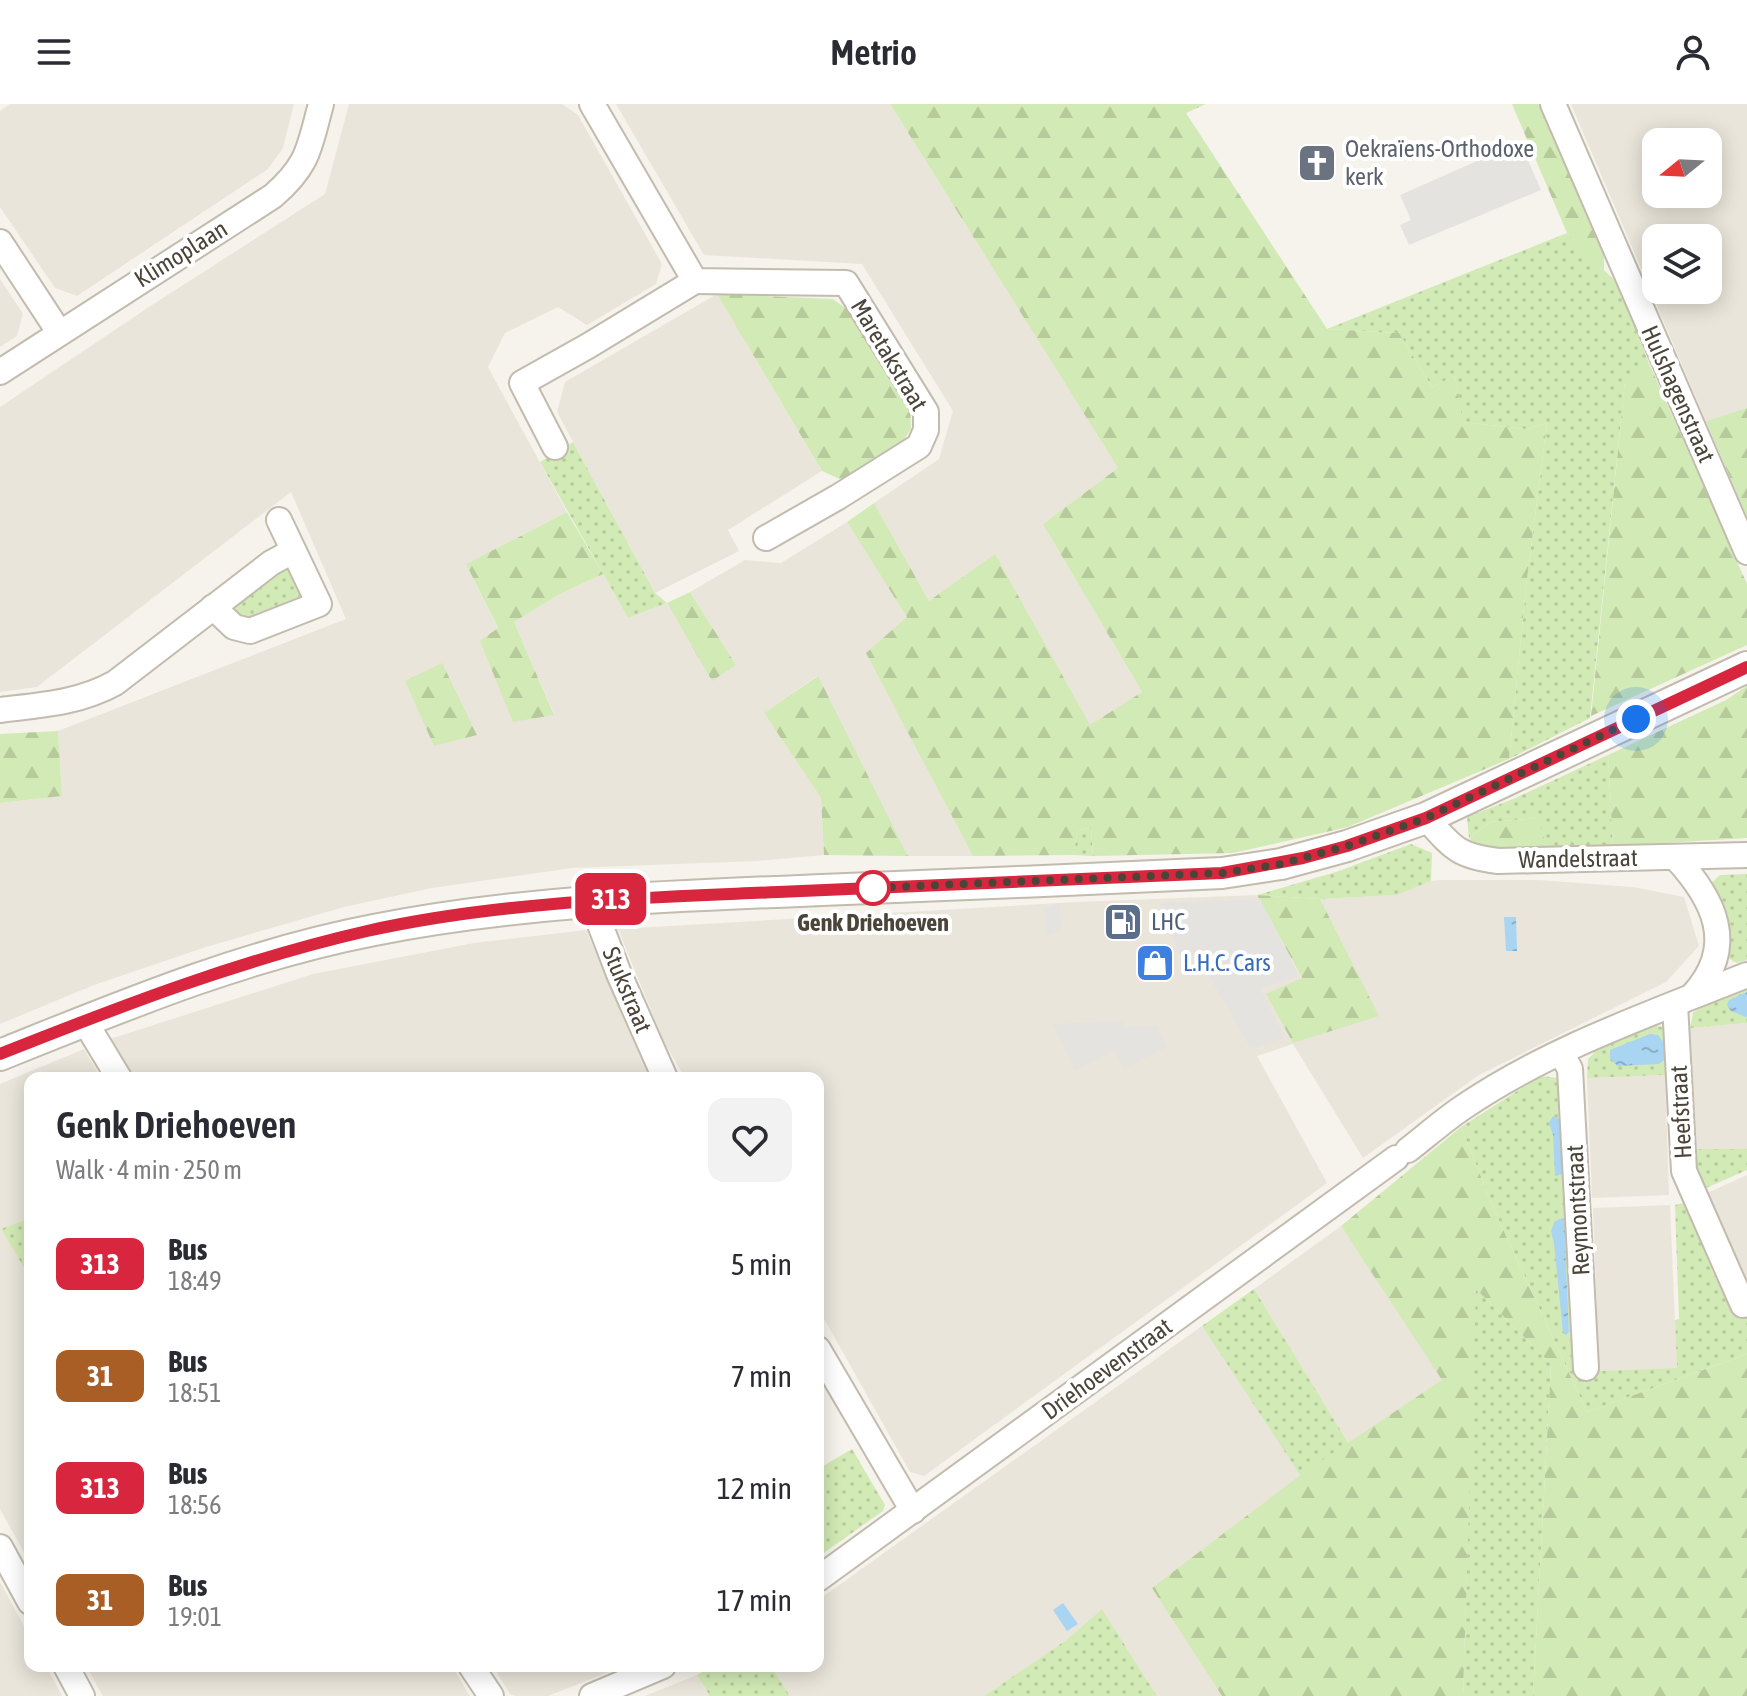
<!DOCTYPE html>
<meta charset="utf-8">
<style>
:root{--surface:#fff;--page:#f2f2f3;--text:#2b2b33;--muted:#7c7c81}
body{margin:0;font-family:"Asap Condensed",sans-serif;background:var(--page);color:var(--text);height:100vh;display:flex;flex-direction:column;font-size:30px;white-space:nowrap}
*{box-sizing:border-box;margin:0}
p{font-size:26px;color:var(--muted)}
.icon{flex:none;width:44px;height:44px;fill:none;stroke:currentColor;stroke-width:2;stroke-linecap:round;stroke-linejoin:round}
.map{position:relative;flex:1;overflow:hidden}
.panel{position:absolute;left:24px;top:968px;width:800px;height:600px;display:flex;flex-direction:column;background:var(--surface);border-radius:16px;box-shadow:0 4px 20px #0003}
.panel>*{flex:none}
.badge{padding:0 16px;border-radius:12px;font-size:28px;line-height:52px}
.needle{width:52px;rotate:252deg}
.controls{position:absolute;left:1642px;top:24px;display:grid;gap:16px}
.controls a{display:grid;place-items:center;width:80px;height:80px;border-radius:16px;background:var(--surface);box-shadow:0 4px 20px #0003;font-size:40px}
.you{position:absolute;width:40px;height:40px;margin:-20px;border:6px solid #fff;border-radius:50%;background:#1a73e8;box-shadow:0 0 0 12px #1a73e833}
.map>.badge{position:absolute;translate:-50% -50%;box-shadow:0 0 0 4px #fff}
.round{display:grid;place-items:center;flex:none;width:84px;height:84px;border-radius:16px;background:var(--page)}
.summary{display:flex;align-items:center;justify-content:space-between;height:136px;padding:0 32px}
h1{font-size:38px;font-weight:600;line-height:60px}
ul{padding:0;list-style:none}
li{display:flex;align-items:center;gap:24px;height:112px;padding:0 32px}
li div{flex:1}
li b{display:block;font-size:30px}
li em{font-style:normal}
li .badge{min-width:88px;font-weight:700;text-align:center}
header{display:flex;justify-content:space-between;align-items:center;height:104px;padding:0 32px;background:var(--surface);font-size:36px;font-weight:600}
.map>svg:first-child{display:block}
.residential{fill:#eae5da;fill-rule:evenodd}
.grass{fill:url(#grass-dots)}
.forest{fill:url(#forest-firs)}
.parking{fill:#e5e3e0}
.water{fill:url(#water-ripples)}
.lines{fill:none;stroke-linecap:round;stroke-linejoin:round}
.minor-casing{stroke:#c2bbae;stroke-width:28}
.tertiary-casing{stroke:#c2bbae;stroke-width:34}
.minor{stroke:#fff;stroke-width:24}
.tertiary{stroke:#fff;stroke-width:30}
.line-casing{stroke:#fff;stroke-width:18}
.line{stroke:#d7263d;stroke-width:12}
.walk{stroke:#4b4439;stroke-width:8;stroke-dasharray:0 14.4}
.stop-dot{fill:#fff;stroke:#d7263d;stroke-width:4}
.labels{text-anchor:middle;stroke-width:8;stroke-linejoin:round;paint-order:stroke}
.worship-label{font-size:24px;fill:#5b616d;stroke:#fff;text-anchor:start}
.street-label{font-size:24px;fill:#4b4439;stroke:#fff}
.service-label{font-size:24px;fill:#4e5e75;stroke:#fff;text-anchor:start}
.stop-label{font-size:24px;font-weight:bold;fill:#4b4439;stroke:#fff}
.shop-label{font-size:24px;fill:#366cbe;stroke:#fff;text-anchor:start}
</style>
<header><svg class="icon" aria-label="menu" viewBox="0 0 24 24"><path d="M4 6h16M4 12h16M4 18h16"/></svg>Metrio<svg class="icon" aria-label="person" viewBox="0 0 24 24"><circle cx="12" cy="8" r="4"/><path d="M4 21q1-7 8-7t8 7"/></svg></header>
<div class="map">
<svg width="1747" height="1592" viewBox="0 0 1747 1592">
<defs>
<pattern id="grass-dots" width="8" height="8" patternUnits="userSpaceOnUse" patternTransform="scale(2)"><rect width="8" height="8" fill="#d2eab5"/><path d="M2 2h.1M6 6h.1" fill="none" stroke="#b6ca9c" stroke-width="1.8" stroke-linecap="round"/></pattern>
<pattern id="forest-firs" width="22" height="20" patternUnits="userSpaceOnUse" patternTransform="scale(2)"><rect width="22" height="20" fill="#d2eab5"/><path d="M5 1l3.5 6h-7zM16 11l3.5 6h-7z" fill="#b6ca9c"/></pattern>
<pattern id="water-ripples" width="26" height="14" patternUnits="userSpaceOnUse" patternTransform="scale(2)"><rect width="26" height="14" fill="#a9d4f2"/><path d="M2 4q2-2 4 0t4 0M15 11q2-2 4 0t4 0" fill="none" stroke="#8caec5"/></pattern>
</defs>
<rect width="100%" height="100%" fill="#f6f3ec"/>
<!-- residential -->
<g class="residential">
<path d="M10 0H294L283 44 268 65 77 192 55 184 0 103V7Z"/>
<path d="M349 0H562L578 11 662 160 656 180 587 221 558 203 505 229 488 263 567 408 466 460 498 525 513 617 554 610 514 518 558 491 603 470 628 514 667 499 712 576 736 561 690 488 745 456 781 459 847 418 908 513 867 549 973 752H908L817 572 764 609 821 694 824 751 757 757 572 764 432 784 344 803 206 843 94 881 0 920V699L62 692 58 627 346 515 291 388 37 583 0 588V303L152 201 325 90Z"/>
<path d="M616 0H890L1118 364 1043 420 1142 588 1090 622 995 451 929 497 874 399 939 355 953 307 862 160 704 151Z"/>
<path d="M1571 0H1747V304L1706 317ZM1656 38H1708V90H1656ZM1656 134H1708V186H1656Z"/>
<path d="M0 175 23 210 17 232 0 243Z"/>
<path d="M717 190 822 367 728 426 739 447 655 489 557 308 565 278Z"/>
<path d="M1441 776H1538L1633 783 1684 793 1699 842 1666 878 1479 971 1363 1054 1293 940 1257 952 1327 1079 924 1372 910 1368 818 1204V974H685L664 938 618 825 1077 798 1257 791 1302 875 1378 911 1320 795 1396 791 1431 777Z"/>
<path d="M586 826 649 974H134L110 935 313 870 474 839Z"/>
<path d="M1747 919V1045H1696L1690 924Z"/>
<path d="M84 945 101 974H30V1114L1 1125 30 1174V1459L0 1405V980Z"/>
<path d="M1665 971 1669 1091 1592 1094 1587 974Z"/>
<path d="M1747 1071V1178L1707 1089Z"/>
<path d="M1670 1101 1677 1265 1599 1267 1593 1104Z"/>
<path d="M1341 1122 1443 1276 1349 1340 1254 1185Z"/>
<path d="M1202 1222 1300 1371 1153 1484 1222 1592H1157L1102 1505 1065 1537 984 1592H790L771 1562H818V1496Z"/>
<path d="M0 1478 30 1533V1562H46L62 1592H0Z"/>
<path d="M86 1562H452L470 1592H103Z"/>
<path d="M493 1562H624L548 1592H515L510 1590Z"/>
<path d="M697 1571 710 1592H645Z"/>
</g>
<!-- grass -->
<g class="grass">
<path d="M1567 129 1618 180 1649 259 1625 277 1590 614 1509 655 1526 483 1547 319 1527 325 1462 318 1455 272 1432 283 1399 229 1327 225Z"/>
<path d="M573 338 655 489 667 499 628 514 540 358Z"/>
<path d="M287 463 295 468 305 492C294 506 260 520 242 516L235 506C241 488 269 467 287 463Z"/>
<path d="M1608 651 1613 742 1547 745 1538 714 1490 718 1469 734 1467 713 1513 695Z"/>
<path d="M1091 724 1093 752 1073 751 1078 726Z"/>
<path d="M1411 740 1432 749 1431 777 1397 791 1320 795 1257 791 1336 768Z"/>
<path d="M1747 770V856L1737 859 1726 853 1711 779 1720 771Z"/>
<path d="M1747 883V919L1690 924 1693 909 1699 905 1697 899Z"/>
<path d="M1646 920 1663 923C1676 938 1673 955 1665 971L1587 974 1588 955 1594 949 1592 945Z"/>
<path d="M1541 972 1558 974 1564 979 1574 1147H1568L1570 1183H1576C1566 1197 1569 1222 1577 1236H1572L1574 1268 1677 1264 1675 1216 1679 1215 1675 1101 1684 1099 1716 1175 1722 1173 1725 1178 1719 1181 1732 1210 1747 1203V1250L1587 1308 1496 1110 1461 1023Z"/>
<path d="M1696 1045H1747V1066L1706 1084 1697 1063Z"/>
<path d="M30 1114V1174L1 1125Z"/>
<path d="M1475 1184 1551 1260 1533 1592H1463Z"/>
<path d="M1254 1185 1349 1340 1300 1371 1202 1222Z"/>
<path d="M852 1345 885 1401 883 1407 818 1453V1365Z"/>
<path d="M1102 1505 1157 1592H984L1065 1537Z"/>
<path d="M713 1562H771L790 1592H710L697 1571Z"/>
</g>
<!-- forest -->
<g class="forest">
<path d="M890 0H1206L1186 9 1327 225 1399 229 1432 283 1455 272 1463 318 1527 325 1547 319 1526 483 1509 655 1348 723 1233 749 1093 752 1091 724 1078 726 1073 751 973 752 866 549 907 513 847 418 874 399 929 497 995 450 1090 621 1142 588 1043 420 1118 364Z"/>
<path d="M1512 0H1540L1604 147V167L1567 129Z"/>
<path d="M717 190 833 195 848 206 910 300 911 325 899 343 844 377 822 367Z"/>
<path d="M1649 259 1747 480V541L1591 612 1625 276Z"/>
<path d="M1747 304V413L1706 317Z"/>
<path d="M567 408 603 470 558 491 514 518 554 611 513 618 480 537 498 524 466 460Z"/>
<path d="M690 488 736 561 712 577 667 499Z"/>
<path d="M442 559 477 631 434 642 405 577Z"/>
<path d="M818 572 908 752 824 751 821 694 764 609Z"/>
<path d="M1747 582V734L1613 742 1608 651 1726 596Z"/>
<path d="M58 627 62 692 0 699V630Z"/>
<path d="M1539 714 1547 745C1523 745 1485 753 1469 734L1490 718Z"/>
<path d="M1257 791 1320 795 1379 912 1293 939 1266 890 1302 874Z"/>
<path d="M1461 1023 1496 1110 1587 1308 1747 1250V1592H1533L1551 1260 1476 1185 1463 1592H1222L1152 1484 1300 1371 1442 1276 1341 1122Z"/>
</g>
<!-- parking -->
<g class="parking">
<path d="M1520 38 1541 86 1409 141 1400 121 1411 116 1400 91Z"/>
<path d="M1260 795 1299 872 1260 884 1285 934 1251 945 1197 851 1180 852 1160 799Z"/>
<path d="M1060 799 1061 826 1046 832 1045 804Z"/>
<path d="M1124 917 1125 923 1157 922 1166 943 1124 964 1114 946 1074 967 1053 920Z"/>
</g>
<!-- water -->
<g class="water">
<path d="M1504 813H1516L1517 847H1506Z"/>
<path d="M1747 888V913H1746L1731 907 1727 901 1729 896Z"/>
<path d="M1650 930 1658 931 1668 944 1667 954 1659 960 1617 962 1610 954V946Z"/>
<path d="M1553 1012 1563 1017V1070L1555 1072 1553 1031 1549 1019Z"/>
<path d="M1563 1114C1571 1123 1568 1129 1565 1140L1569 1228 1566 1231 1563 1228 1554 1139 1551 1127 1555 1117Z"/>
<path d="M1063 1499 1078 1520 1067 1527 1053 1506Z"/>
</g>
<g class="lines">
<defs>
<g id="minor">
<path d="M592 0 695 177 846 179 926 308V326L919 342 838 393 766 434"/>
<path d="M1553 0 1747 448"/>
<path d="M0 138 59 228"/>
<path d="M0 268 273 92C309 61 309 44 321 0"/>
<path d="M555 343 522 279 588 242 695 177"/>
<path d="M213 503 234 523 250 527 319 500 279 416"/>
<path d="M0 606C41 601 79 599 115 579L271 459 293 447"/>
<path d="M1426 714C1452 743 1457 752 1498 757L1747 751"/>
<path d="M1675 753C1714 795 1738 842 1693 891"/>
<path d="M591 797 619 870 665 974"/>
<path d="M1675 900 1684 1067 1743 1201"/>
<path d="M84 916 119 974"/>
<path d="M1561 949 1570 965 1586 1264"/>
<path d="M1408 1046C1426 1032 1443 1017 1462 1004 1548 945 1650 910 1747 871"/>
<path d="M818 1245 913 1407"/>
<path d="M0 1443 30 1498"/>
<path d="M818 1475 1396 1054"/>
<path d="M66 1562 82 1592"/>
<path d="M471 1562 491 1592"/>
<path d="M592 1592 663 1562"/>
</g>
<path id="tertiary" d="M0 951C122 902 244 851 374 826 522 797 671 792 822 786 955 781 1089 775 1222 769L1281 760 1347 742 1426 714 1747 563"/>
</defs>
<!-- minor casing -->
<use href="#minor" class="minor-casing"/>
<!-- tertiary casing -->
<use href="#tertiary" class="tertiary-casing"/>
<!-- minor -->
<use href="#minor" class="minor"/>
<!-- tertiary -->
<use href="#tertiary" class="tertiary"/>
</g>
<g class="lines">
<defs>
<path id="line" d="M0 950C121 902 240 856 367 827 502 797 641 794 778 788 926 781 1074 775 1222 769L1303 754 1347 742 1426 714 1747 563"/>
</defs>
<!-- line casing -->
<use href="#line" class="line-casing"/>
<!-- line -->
<use href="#line" class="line"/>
<!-- walk -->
<path class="walk" d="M873 784H868L1222 769 1281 760 1347 742 1426 714 1636 615"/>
</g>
<!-- icons -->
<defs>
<symbol id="church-square" viewBox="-11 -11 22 22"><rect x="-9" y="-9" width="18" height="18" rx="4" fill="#6b7280" stroke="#fff"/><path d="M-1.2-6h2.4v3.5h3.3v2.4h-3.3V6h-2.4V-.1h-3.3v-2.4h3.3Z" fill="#fff"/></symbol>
<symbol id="fuel-square" viewBox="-11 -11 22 22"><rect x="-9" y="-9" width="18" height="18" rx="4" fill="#5c6f8a" stroke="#fff"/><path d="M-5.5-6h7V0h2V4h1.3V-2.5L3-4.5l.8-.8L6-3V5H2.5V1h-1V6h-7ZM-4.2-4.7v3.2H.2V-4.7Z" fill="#fff"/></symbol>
<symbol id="shop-square" viewBox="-11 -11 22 22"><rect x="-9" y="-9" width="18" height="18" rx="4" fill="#3f7fe0" stroke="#fff"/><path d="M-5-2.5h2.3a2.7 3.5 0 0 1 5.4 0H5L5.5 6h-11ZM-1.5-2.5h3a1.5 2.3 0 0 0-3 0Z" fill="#fff"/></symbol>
</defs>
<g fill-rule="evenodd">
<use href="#church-square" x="1295" y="37" width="44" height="44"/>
<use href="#fuel-square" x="1101" y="796" width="44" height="44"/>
<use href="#shop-square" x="1133" y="837" width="44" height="44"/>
</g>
<!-- markers -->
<circle class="stop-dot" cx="873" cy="784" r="16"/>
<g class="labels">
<!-- worship labels -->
<g class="worship-label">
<text x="1345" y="53">Oekraïens-Orthodoxe<tspan x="1345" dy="28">kerk</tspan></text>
</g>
<!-- street labels -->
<g class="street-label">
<text transform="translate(181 150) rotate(-32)" y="8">Klimoplaan</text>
<text transform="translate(889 251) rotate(59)" y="8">Maretakstraat</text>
<text transform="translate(1678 290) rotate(66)" y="8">Hulshagenstraat</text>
<text transform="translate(1578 755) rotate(-1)" y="8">Wandelstraat</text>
<text transform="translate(627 886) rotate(67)" y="8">Stukstraat</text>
<text transform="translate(1681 1008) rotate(-93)" y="8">Heefstraat</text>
<text transform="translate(1578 1106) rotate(-93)" y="8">Reymontstraat</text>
<text transform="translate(1107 1265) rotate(-36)" y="8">Driehoevenstraat</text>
</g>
<!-- service labels -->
<g class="service-label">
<text x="1151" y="826">LHC</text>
</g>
<!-- stop labels -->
<g class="stop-label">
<text x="873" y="827">Genk Driehoeven</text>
</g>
<!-- shop labels -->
<g class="shop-label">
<text x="1183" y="867">L.H.C. Cars</text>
</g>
</g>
</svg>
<div class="controls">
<a><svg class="needle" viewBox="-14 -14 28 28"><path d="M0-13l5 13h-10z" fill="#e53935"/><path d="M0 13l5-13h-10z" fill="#7c7c81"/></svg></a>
<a><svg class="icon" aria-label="layers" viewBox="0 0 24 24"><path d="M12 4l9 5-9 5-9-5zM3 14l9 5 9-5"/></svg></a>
</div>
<div class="you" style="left:1636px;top:615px"></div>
<b class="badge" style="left:611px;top:795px;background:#d7263d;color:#fff">313</b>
<section class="panel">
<div class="summary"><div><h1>Genk Driehoeven</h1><p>Walk · 4 min · 250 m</p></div><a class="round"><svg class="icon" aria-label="heart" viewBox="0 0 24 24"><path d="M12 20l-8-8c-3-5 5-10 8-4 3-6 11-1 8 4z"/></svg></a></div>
<ul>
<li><span class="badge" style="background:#d7263d;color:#fff">313</span><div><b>Bus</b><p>18:49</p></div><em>5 min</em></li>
<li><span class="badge" style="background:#a85e24;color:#fff">31</span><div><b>Bus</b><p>18:51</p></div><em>7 min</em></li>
<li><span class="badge" style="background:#d7263d;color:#fff">313</span><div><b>Bus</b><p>18:56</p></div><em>12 min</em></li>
<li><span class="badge" style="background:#a85e24;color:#fff">31</span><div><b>Bus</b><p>19:01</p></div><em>17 min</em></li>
</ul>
</section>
</div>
